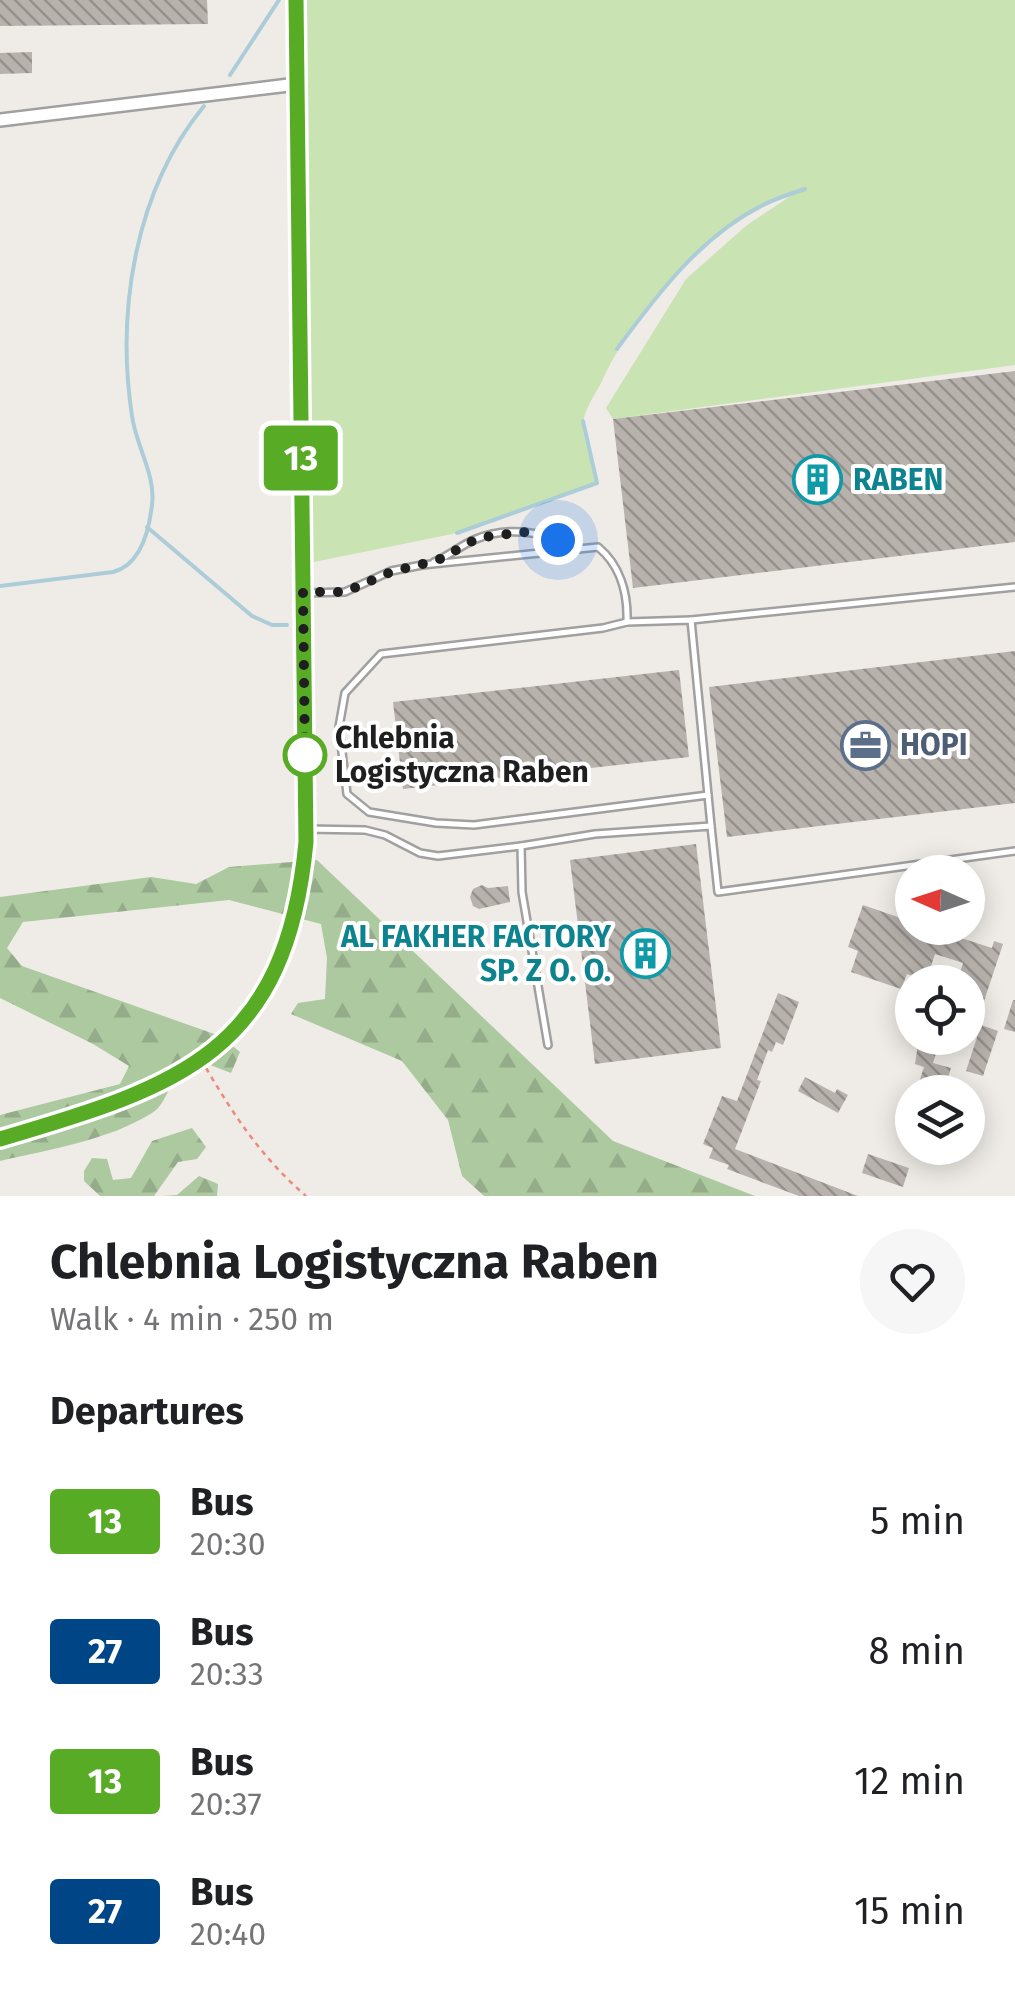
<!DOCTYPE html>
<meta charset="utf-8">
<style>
:root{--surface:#fff;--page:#f6f6f6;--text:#202124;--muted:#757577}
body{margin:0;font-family:"Fira Sans",sans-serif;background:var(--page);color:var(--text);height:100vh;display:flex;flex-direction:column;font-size:38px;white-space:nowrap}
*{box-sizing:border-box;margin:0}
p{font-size:32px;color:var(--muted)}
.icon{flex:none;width:55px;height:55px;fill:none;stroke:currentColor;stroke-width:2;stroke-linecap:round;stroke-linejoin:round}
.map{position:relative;height:1196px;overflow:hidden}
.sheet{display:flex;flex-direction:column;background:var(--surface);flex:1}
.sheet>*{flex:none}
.badge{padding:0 20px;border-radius:8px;font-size:35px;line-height:65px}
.needle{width:65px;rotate:273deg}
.fabs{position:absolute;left:895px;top:855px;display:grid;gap:20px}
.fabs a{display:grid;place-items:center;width:90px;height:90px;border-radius:50%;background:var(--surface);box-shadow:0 5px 25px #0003;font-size:50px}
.you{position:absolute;width:50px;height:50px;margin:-25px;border:8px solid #fff;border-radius:50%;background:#1a73e8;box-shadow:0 0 0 15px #1a73e833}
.map>.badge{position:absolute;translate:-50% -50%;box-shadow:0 0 0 5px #fff}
h2{padding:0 50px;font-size:38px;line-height:90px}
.round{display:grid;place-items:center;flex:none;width:105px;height:105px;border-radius:52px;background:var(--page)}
.overview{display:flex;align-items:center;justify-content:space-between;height:170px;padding:0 50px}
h1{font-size:48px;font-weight:700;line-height:75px}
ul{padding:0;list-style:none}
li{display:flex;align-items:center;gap:30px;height:130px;padding:0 50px}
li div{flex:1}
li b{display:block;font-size:38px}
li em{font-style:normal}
li .badge{min-width:110px;font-weight:700;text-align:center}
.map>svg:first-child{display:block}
.grass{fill:#c9e3b3}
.forest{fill:url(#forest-firs)}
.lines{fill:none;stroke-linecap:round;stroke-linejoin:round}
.stream{stroke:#accdd7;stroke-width:4}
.building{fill:url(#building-back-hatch)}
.lane-casing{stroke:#a0a0a0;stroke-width:10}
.street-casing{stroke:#a0a0a0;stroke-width:16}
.path{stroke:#ea8a7d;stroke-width:2.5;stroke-dasharray:5 5;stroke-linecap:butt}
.lane{stroke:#fff;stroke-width:5}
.street{stroke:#fff;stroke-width:11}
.line-casing{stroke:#fff;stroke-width:22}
.line{stroke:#58ab25;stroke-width:15}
.walk{stroke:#1f1f1f;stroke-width:10;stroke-dasharray:0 18}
.stop-dot{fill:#fff;stroke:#58ab25;stroke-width:5}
.labels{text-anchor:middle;stroke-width:8;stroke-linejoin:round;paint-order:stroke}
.culture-label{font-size:30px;font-weight:bold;fill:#0d838f;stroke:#fff;text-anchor:start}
.stop-label{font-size:30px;font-weight:bold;fill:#1f1f1f;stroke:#fff;text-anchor:start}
.service-label{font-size:30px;font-weight:bold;fill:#4e5e75;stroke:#fff;text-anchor:start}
</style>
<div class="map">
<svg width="1015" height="1196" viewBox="0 0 1015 1196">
<defs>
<pattern id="forest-firs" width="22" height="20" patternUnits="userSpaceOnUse" patternTransform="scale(2.5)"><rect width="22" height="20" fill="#acc9a0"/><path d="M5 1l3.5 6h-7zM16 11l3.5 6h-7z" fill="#94ac89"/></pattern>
<pattern id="building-back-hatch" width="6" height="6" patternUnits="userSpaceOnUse" patternTransform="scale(2.5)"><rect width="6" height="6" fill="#b8b2ad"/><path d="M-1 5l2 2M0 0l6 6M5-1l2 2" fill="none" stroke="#95908c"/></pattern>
</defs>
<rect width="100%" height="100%" fill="#efece7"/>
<!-- grass -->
<path class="grass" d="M296 0H1015V365L613 419 606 408 686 279 747 225 798 191C711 225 641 297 602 381 596 393 584 410 583 423 582 444 596 463 597 483L457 533 314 562 302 550Z"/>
<!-- forest -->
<g class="forest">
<path d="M317 860 613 1141 755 1196H484L462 1176 448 1120 402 1061 291 1014 298 1003 325 999 327 958 321 924 229 900 23 922 7 948 22 966 220 1036 240 1052 231 1073 195 1059C168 1074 170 1102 152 1113 107 1141 50 1149 0 1161V1115L120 1084 129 1066 93 1044 0 998V897L151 877 196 884 229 867Z"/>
<path d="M192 1128 206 1147 197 1159 178 1162 154 1196H100L84 1181V1171L92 1158 107 1159 113 1180 131 1178 152 1141Z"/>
<path d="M199 1176 218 1184 217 1196H163L177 1195Z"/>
</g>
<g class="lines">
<!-- stream -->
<g class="stream">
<path d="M230 75 279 0"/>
<path d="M617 349C656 296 700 237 761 206 774 199 790 194 805 189"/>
<path d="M147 527 252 616 272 625H287"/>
<path d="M457 533 597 483 583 421"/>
<path d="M0 586 113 572C140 565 149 531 152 505 156 475 136 446 132 416 116 311 135 190 204 106"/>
</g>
</g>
<!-- building -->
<g class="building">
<path d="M0 0H207L208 24 0 26Z"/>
<path d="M32 52V73L0 74V53Z"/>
<path d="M1015 371V542L633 588 613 419Z"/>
<path d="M1015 651V803L727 837 709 687Z"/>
<path d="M679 670 689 757 403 789 393 702Z"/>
<path d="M696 844 721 1048 595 1064 570 860Z"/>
<path d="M482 885 488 888 508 886 510 902 479 909 473 906 470 897 473 889Z"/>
<path d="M863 905 912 922V928H930L992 948 994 941 1003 944 980 1013 968 1009V982H957L963 963 935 954 926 981 907 974 901 989 851 972 858 951 848 947Z"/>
<path d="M778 993 799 1002 783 1045 776 1042 772 1052 768 1050 757 1080 761 1081 735 1149 858 1196H799L727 1169 729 1165 709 1158 713 1148 703 1144 722 1096 737 1101Z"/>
<path d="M1013 1000H1015V1032L1004 1029Z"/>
<path d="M981 1025 998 1031 983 1076 966 1071Z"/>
<path d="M919 1038H941L933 1063 951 1068 947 1081 941 1078 937 1092H916L924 1067 915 1064Z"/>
<path d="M805 1077 835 1093 837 1089 848 1095 838 1113 798 1091Z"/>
<path d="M868 1154 909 1168 903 1187 862 1173Z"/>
</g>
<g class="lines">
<defs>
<g id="lane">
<path d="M434 562C449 556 461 545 476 539 505 527 542 530 568 546"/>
<path d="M305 593 345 592 391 571 422 565 598 547C620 565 628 593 627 622L603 628 381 654 345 693 339 727 347 794 369 812 436 823 474 825 708 795 711 826"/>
<path d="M691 620 1015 587"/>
<path d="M627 622 691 620 708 795"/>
<path d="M306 829 365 830 385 835 420 853 438 856 521 846 522 892 548 1045"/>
<path d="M521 846 595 834 711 826 718 892 1015 851"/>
</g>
<g id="street">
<path d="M0 120 297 84"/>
<path d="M0 1139C125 1103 246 1071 291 933 301 904 303 872 306 842L296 0"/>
</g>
</defs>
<!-- lane casing -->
<use href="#lane" class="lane-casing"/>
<!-- street casing -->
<use href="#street" class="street-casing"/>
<!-- path -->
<path class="path" d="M206 1068C235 1117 262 1158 306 1196"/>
<!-- lane -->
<use href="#lane" class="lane"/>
<!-- street -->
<use href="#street" class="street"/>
</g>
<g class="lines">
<defs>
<path id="line" d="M0 1139C181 1086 286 1052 306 842L296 0"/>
</defs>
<!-- line casing -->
<use href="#line" class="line-casing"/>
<!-- line -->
<use href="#line" class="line"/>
<!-- walk -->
<path class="walk" d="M305 755 303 592H345L391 572 438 560 478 538 522 532 540 533 558 540"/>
</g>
<!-- icons -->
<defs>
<symbol id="building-ring" viewBox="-11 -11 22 22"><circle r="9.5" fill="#fff" stroke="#0f9aa8" stroke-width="1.5"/><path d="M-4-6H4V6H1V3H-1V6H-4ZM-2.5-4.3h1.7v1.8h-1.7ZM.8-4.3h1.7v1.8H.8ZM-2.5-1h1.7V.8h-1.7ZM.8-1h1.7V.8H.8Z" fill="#0f9aa8"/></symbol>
<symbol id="office-ring" viewBox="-11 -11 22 22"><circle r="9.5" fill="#fff" stroke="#5c6f8a" stroke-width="1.5"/><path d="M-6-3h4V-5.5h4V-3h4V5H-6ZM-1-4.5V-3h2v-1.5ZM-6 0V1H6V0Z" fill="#5c6f8a"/></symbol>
</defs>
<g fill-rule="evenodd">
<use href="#building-ring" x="790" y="452" width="55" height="55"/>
<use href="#office-ring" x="838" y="718" width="55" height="55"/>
<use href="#building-ring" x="618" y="926" width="55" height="55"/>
</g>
<!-- markers -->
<circle class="stop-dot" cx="305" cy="755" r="20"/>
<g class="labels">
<!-- culture labels -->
<g class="culture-label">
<text x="853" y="490">RABEN</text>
<text x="611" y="947" text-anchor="end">AL FAKHER FACTORY<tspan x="611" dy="34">SP. Z O. O.</tspan></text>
</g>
<!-- stop labels -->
<g class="stop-label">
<text x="335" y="748">Chlebnia<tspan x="335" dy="34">Logistyczna Raben</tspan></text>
</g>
<!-- service labels -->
<g class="service-label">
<text x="900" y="755">HOPI</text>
</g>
</g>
</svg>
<div class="fabs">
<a><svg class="needle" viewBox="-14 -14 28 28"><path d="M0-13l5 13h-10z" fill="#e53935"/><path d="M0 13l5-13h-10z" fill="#757577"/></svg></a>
<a><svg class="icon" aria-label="locate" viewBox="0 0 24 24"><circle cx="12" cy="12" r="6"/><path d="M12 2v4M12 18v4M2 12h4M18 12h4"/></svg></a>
<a><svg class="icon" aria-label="layers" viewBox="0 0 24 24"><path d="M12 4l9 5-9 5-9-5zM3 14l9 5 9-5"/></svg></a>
</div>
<div class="you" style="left:558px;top:540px"></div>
<b class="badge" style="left:301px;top:458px;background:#58ab25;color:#fff">13</b>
</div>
<section class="sheet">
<div class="overview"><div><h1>Chlebnia Logistyczna Raben</h1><p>Walk · 4 min · 250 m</p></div><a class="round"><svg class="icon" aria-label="heart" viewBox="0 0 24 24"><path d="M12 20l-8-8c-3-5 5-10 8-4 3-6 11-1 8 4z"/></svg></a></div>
<h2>Departures</h2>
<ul>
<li><span class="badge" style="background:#58ab25;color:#fff">13</span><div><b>Bus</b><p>20:30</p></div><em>5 min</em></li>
<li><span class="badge" style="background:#004586;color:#fff">27</span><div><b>Bus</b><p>20:33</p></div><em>8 min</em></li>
<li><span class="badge" style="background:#58ab25;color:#fff">13</span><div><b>Bus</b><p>20:37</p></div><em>12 min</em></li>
<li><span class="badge" style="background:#004586;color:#fff">27</span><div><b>Bus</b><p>20:40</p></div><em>15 min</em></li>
</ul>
</section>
